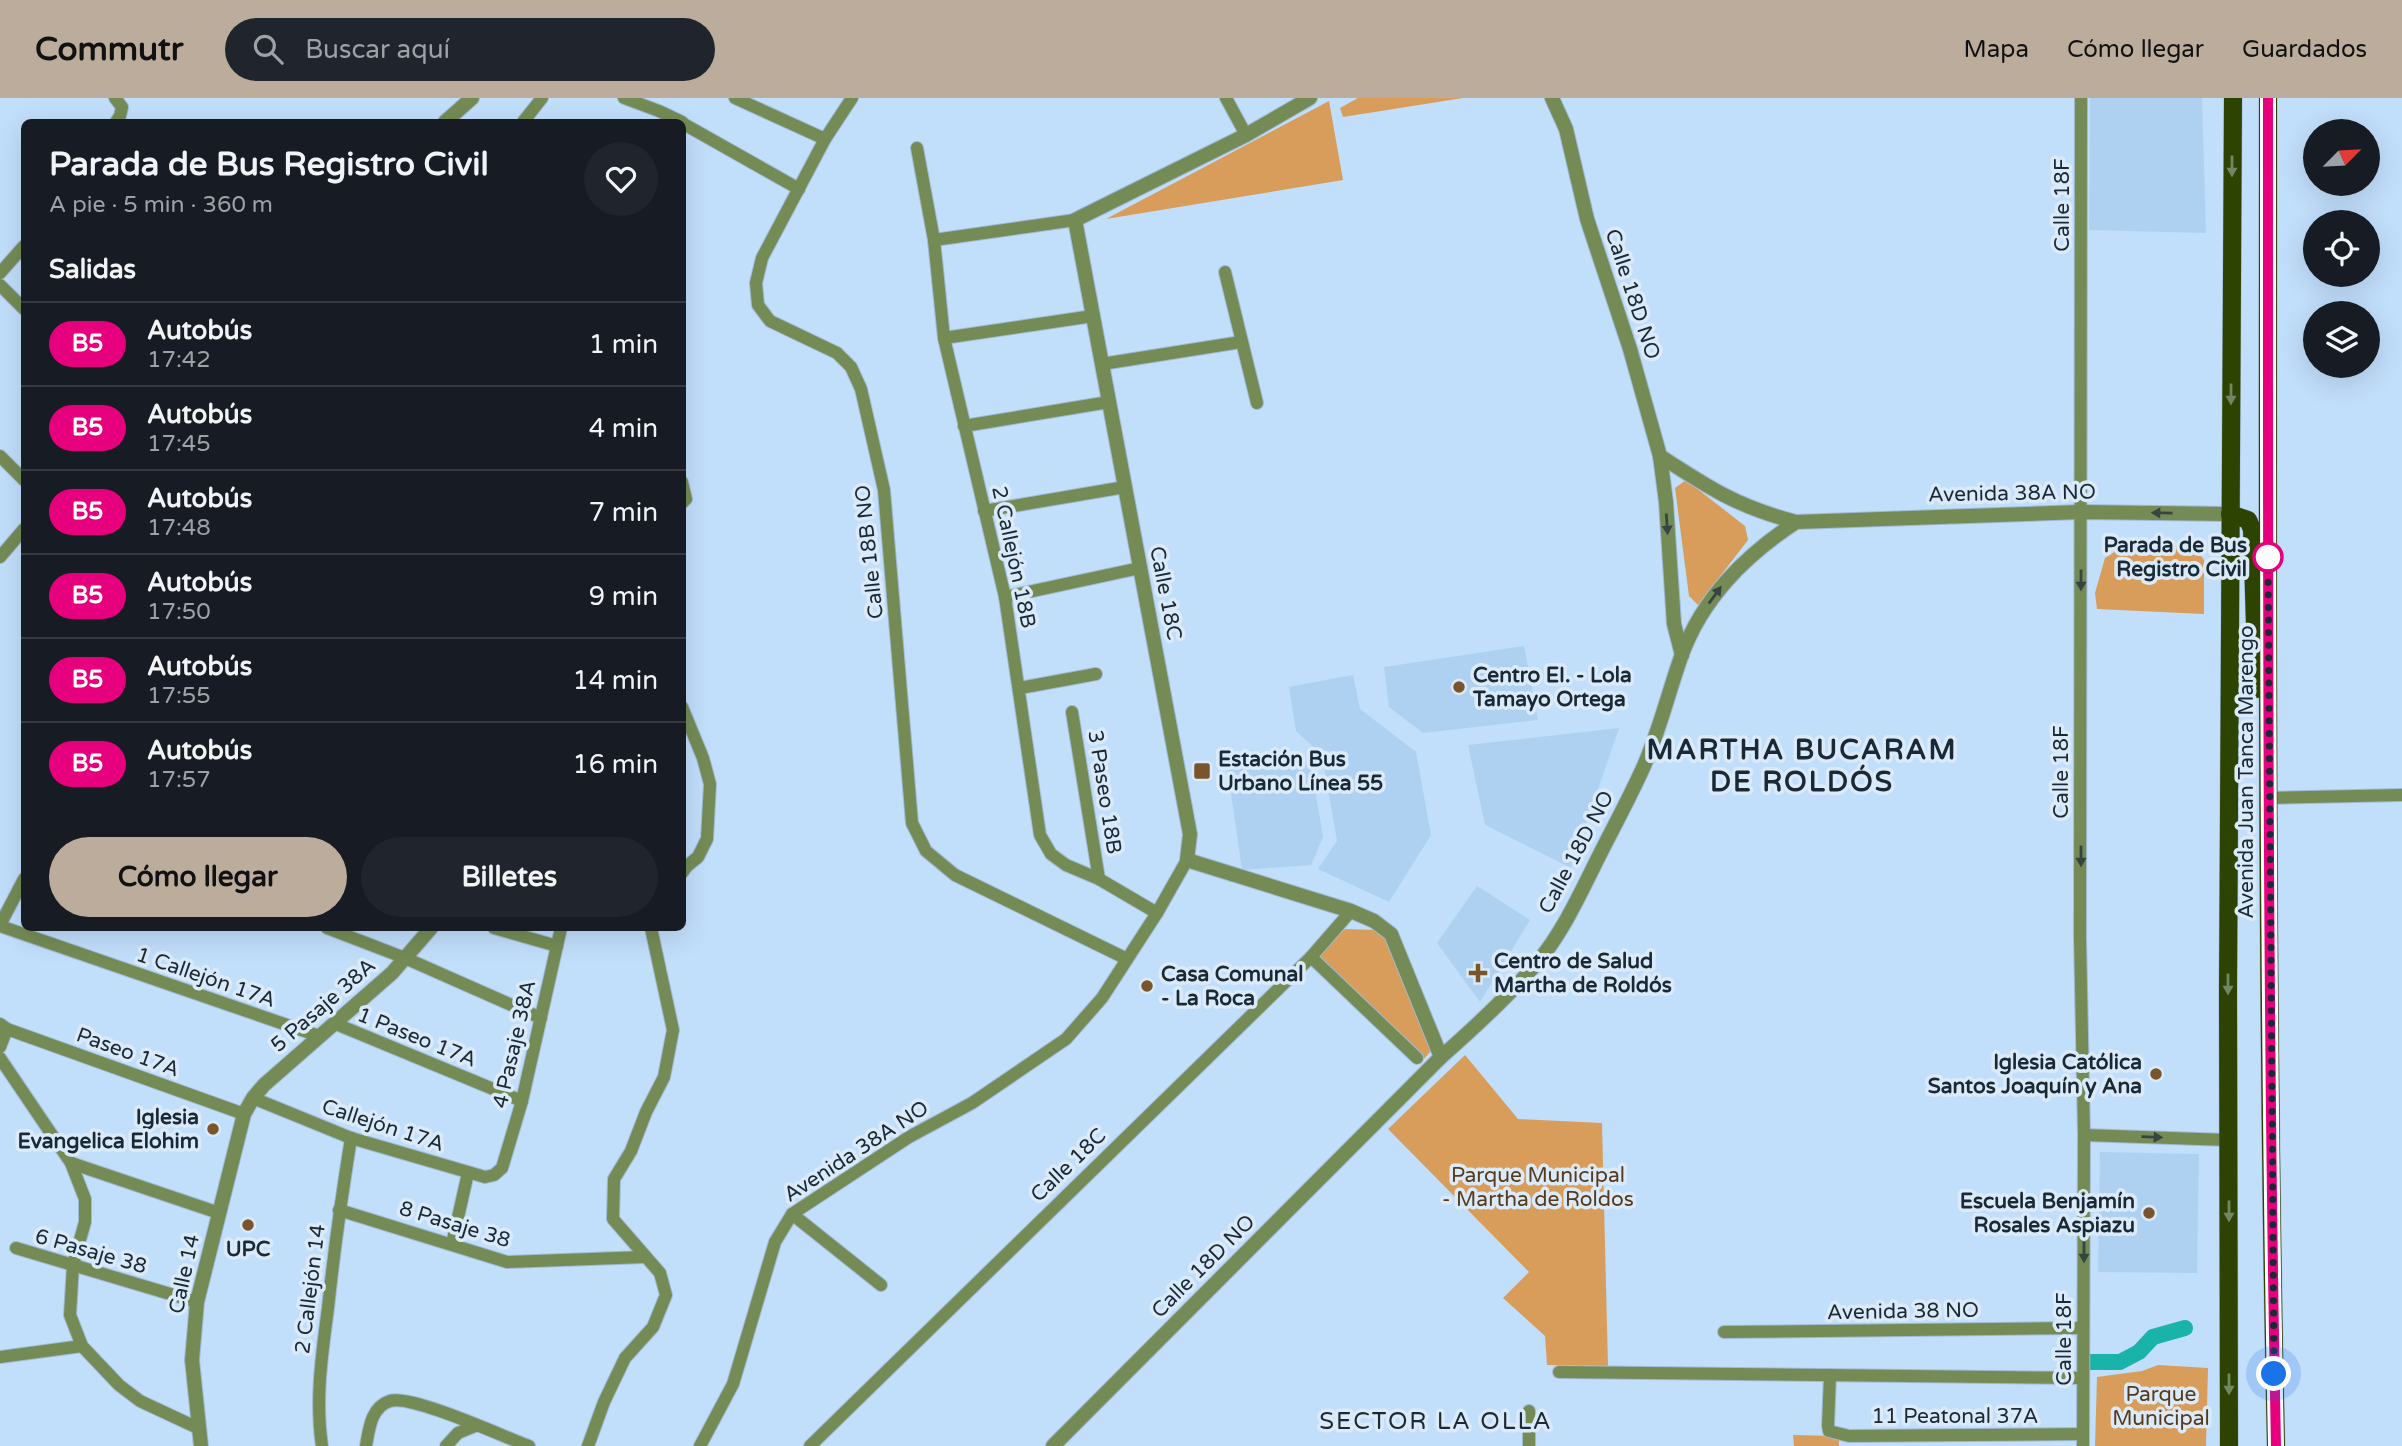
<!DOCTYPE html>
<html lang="es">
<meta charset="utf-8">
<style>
:root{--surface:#171b24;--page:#20242c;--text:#f1f3f6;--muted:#9ea1a6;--line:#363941;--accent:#bbac9c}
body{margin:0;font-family:"Varela Round",sans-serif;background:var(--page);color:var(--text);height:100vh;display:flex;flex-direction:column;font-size:26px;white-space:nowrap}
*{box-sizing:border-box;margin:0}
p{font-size:23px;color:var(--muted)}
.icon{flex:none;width:38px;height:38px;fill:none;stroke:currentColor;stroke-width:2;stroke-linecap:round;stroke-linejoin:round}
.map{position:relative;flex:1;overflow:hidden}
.panel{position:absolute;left:21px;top:21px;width:665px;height:812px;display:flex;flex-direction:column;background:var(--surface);border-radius:10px;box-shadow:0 7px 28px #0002}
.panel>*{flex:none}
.badge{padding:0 14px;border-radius:23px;font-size:24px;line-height:46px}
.needle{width:46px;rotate:66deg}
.fabs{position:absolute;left:2303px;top:21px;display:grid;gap:14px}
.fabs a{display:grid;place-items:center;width:77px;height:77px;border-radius:50%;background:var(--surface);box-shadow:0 7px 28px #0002;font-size:35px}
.you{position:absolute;width:35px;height:35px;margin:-18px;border:5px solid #fff;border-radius:50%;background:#1a73e8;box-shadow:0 0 0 10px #1a73e833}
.map>.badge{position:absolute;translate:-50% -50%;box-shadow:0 0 0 4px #fff}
h2{padding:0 28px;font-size:26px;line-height:63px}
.round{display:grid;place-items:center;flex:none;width:74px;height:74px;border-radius:37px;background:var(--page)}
.head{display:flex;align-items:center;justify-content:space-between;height:119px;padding:0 28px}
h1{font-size:33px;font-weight:700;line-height:52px}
.cta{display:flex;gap:14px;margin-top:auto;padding:14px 28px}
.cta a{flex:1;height:80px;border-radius:42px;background:var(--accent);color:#111;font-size:28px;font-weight:700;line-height:80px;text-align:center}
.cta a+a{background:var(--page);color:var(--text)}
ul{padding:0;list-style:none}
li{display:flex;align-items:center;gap:21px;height:84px;padding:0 28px;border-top:2px solid var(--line)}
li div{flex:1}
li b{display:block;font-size:26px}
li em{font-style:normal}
li .badge{min-width:77px;font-weight:700;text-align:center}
header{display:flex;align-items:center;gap:42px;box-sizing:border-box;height:98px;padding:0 35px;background:var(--accent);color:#111}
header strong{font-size:33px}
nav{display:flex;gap:38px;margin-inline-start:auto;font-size:24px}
.search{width:490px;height:63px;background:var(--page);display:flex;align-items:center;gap:18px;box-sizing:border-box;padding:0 24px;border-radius:38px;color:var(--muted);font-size:26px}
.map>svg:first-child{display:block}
.built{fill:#afd1f1}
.green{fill:#d89d5b}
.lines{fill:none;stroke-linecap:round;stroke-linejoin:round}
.canal{stroke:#19b3a9;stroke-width:16}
.minor-casing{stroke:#a0bad4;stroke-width:14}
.tertiary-casing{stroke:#a0bad4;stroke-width:16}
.primary-casing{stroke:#a0bad4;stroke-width:19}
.minor{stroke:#748b56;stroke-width:12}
.tertiary{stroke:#748b56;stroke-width:14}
.primary{stroke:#2d4301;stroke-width:18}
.oneway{fill:#738664}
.oneway2{fill:#354640}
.line-casing{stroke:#fff;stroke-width:16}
.line{stroke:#e6007e;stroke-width:10}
.walk{stroke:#1a2936;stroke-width:7;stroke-dasharray:0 12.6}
.stop-dot{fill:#fff;stroke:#e6007e;stroke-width:3.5}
.poi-dot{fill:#79552e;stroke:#dbeaf8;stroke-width:2.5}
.labels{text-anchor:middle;stroke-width:7;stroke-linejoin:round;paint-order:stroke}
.street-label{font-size:21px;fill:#1a2936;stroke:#dbeaf8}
.stop-label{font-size:21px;font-weight:bold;fill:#1a2936;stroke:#dbeaf8;text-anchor:end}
.poi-label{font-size:21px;font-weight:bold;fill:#1a2936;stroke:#dbeaf8;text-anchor:start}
.park-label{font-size:21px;fill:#553a1c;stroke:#dbeaf8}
.quarter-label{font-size:24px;letter-spacing:2px;fill:#1a2936;stroke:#dbeaf8}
.district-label{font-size:28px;font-weight:bold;letter-spacing:2px;fill:#1a2936;stroke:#dbeaf8}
</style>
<header>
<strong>Commutr</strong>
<div class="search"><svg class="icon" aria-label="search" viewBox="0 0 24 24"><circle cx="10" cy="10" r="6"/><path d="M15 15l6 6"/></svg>Buscar aquí</div>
<nav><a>Mapa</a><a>Cómo llegar</a><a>Guardados</a></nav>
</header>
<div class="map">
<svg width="2402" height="1348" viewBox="0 0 2402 1348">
<rect width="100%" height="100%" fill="#c1defb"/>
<!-- built -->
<g class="built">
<path d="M2090 0H2202L2206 135 2089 132Z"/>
<path d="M1524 548 1538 622 1423 635 1389 609 1384 569Z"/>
<path d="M1353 577 1360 611 1416 654 1431 737 1389 804 1318 771 1337 743 1322 657 1296 633 1289 589Z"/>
<path d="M1619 630 1571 770 1485 727 1468 647Z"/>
<path d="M1294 656 1311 667 1323 739 1311 767 1242 772 1227 667Z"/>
<path d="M1477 788 1530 822 1480 904 1437 845Z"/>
<path d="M2100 1054 2199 1056 2197 1175 2098 1174Z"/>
</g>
<!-- green -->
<g class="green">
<path d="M1358 0H1463L1343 19 1340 10Z"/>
<path d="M1329 3 1343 82 1106 121Z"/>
<path d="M1686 382 1745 428 1748 442 1698 507 1689 498 1675 390Z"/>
<path d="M2140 447C2161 448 2192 443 2204 462V516L2097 511 2095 495 2105 460 2119 451Z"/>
<path d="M1345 831 1377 832 1385 836 1432 952 1422 963 1315 859Z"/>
<path d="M1465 957 1518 1021 1602 1025 1608 1268 1547 1267 1545 1238 1503 1200 1529 1174 1388 1031Z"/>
<path d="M2158 1267 2208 1270 2206 1348H2095L2097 1279 2142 1273Z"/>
<path d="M1793 1337 1839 1338V1348H1794Z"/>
</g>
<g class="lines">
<!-- canal -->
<path class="canal" d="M2091 1264H2120L2139 1254 2153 1239 2185 1230"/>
<defs>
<g id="minor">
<path d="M115 0 122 9 120 18 116 24"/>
<path d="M624 0 659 13 682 24"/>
<path d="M735 0 825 41"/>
<path d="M852 0 825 41 762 160 756 185 758 207 770 223 837 255 851 269 861 291 884 392 912 725 926 753 955 777 1127 861"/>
<path d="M1226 0 1246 37"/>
<path d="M2081 0 2080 839 2084 1037 2083 1348"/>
<path d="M523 24 542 0"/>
<path d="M682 25 799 91"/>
<path d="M917 50 934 142 944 240 1005 499 1040 737 1051 756 1066 767 1099 781 1157 815"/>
<path d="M934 142 1075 122"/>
<path d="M1225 174 1257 305"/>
<path d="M0 175 24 148"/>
<path d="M0 187 24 211"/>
<path d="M944 240 1093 218"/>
<path d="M1102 266 1241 244"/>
<path d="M964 328 1109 304"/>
<path d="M0 358 24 382"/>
<path d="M682 384 686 401 682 405"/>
<path d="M984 413 1125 389"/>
<path d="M0 459 24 431"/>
<path d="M1005 499 1140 470"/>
<path d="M1020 590 1096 576"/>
<path d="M682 609 703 660 710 686 707 741 698 759 687 768 682 775"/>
<path d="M1072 614 1099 781"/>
<path d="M2269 700 2402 697"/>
<path d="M0 827 24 781"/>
<path d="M0 828 319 938"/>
<path d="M327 830 405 860 541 920"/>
<path d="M494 830 557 848"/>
<path d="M1311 859 1417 960"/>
<path d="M0 926 7 931 244 1016"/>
<path d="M336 926 522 1003"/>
<path d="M0 949 7 931"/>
<path d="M0 960 71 1065 85 1101V1124L73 1167 70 1217 82 1248 119 1287 140 1303 200 1331"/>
<path d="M253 1000 351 1040 485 1079 494 1077 502 1070 522 1003 561 830"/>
<path d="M2084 1037 2228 1042"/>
<path d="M71 1065 219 1115"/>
<path d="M339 1112 507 1164 645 1159"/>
<path d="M792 1116 881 1187"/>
<path d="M452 1146 468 1075"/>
<path d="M16 1150 197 1204"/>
<path d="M1724 1234 2083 1230"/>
<path d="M0 1259 82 1248"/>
<path d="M1559 1274 2083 1280"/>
<path d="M1830 1277 1828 1328 1829 1333 1849 1338 2083 1336"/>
<path d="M322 1348C315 1301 322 1256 328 1210 334 1153 342 1096 351 1040"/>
<path d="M366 1348C369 1331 371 1309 390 1303 411 1296 504 1339 529 1348"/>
<path d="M446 1348 458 1335 475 1328"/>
<path d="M588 1348 604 1304 625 1260 653 1229 666 1197 660 1175 613 1121 614 1081 631 1053 646 1014 664 979 673 932 651 830"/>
<path d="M700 1348 733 1286 775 1144 792 1116 909 1039 972 1005 1066 941 1102 900 1157 815 1187 762"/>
<path d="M810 1348 1311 859 1351 813"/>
<path d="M1529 1348V1313"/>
</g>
<g id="tertiary">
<path d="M1310 0 1246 37 1075 122 1190 736 1187 762 1351 813 1374 823 1391 836 1441 959"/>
<path d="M1552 0 1566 31 1587 121 1630 251 1660 358 1666 404 1674 526 1682 557"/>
<path d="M445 24 472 0"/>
<path d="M1660 358C1709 390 1738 409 1796 424L2081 414 2230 416"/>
<path d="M201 1348 192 1262 197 1204 244 1016 253 1000 264 987 392 875 431 830"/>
<path d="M1053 1348 1441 959C1474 930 1507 900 1536 866 1562 836 1580 796 1598 760 1613 730 1629 701 1643 670 1659 634 1668 596 1681 559 1702 500 1745 458 1796 424"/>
</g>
<g id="primary">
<path d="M2268 0C2268 449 2266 899 2276 1348"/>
<path d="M2230 416 2248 422 2252 431 2257 591"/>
<path d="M2229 1348 2228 892 2233 0"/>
</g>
</defs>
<!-- minor casing -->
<use href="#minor" class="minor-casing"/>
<!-- tertiary casing -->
<use href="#tertiary" class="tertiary-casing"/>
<!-- primary casing -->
<use href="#primary" class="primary-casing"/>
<!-- minor -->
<use href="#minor" class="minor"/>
<!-- tertiary -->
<use href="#tertiary" class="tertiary"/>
<!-- primary -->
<use href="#primary" class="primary"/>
</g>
<!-- one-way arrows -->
<defs><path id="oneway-solid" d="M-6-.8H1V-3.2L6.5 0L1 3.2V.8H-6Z" transform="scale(1.75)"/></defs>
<g class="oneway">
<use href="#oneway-solid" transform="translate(2232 68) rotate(90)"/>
<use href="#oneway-solid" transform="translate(2231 296) rotate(90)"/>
<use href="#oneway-solid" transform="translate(2228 886) rotate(90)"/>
<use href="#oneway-solid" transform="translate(2229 1113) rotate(90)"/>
<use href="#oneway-solid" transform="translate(2229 1286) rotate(90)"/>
</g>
<g class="oneway2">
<use href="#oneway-solid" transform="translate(2162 415) rotate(-179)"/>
<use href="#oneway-solid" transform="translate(1667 426) rotate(86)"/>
<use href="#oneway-solid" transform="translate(2081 482) rotate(90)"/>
<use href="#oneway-solid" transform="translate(1715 497) rotate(-54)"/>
<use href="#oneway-solid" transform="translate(2081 758) rotate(90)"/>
<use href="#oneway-solid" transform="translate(2152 1039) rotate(2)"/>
<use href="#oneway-solid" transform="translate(2084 1154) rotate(90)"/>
</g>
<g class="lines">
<defs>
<path id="line" d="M2268 0C2268 449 2267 899 2276 1348"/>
</defs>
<!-- line casing -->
<use href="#line" class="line-casing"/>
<!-- line -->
<use href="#line" class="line"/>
<!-- walk -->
<path class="walk" d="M2268 459 2274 1276"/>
</g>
<!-- markers -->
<circle class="stop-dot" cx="2268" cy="459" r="14"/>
<g class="poi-dot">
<circle cx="1459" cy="589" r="7"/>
<rect x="1193" y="664" width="18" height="18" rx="3.5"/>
<path d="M1474.5 864.5h7v7h7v7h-7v7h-7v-7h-7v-7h7z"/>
<circle cx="1147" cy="888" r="7"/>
<circle cx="2156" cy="976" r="7"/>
<circle cx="213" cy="1031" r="7"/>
<circle cx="2149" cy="1115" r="7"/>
<circle cx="248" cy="1127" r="7"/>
</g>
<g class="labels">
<!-- street labels -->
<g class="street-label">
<text transform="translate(2062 107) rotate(-90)" y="7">Calle 18F</text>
<text transform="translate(1633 196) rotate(72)" y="7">Calle 18D NO</text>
<text transform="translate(2012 395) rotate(-1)" y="7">Avenida 38A NO</text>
<text transform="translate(869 454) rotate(-96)" y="7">Calle 18B NO</text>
<text transform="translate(1014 459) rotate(78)" y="7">2 Callejón 18B</text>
<text transform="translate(1166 495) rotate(79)" y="7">Calle 18C</text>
<text transform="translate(2061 674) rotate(-90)" y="7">Calle 18F</text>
<text transform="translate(2246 674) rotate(-90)" y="7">Avenida Juan Tanca Marengo</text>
<text transform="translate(1105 694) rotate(81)" y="7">3 Paseo 18B</text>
<text transform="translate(1576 754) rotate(-62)" y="7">Calle 18D NO</text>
<text transform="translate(206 879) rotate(19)" y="7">1 Callejón 17A</text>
<text transform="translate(323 907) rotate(-41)" y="7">5 Pasaje 38A</text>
<text transform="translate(417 939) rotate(22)" y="7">1 Paseo 17A</text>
<text transform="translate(514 946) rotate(-77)" y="7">4 Pasaje 38A</text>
<text transform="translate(128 954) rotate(20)" y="7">Paseo 17A</text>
<text transform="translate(383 1027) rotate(18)" y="7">Callejón 17A</text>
<text transform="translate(856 1053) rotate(-33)" y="7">Avenida 38A NO</text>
<text transform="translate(1068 1067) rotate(-44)" y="7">Calle 18C</text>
<text transform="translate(455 1126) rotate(17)" y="7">8 Pasaje 38</text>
<text transform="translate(91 1153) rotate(16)" y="7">6 Pasaje 38</text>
<text transform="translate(1203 1168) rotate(-45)" y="7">Calle 18D NO</text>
<text transform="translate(184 1176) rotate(-78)" y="7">Calle 14</text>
<text transform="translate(310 1191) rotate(-83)" y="7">2 Callejón 14</text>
<text transform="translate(1903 1213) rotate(-1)" y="7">Avenida 38 NO</text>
<text transform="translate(2064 1241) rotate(-90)" y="7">Calle 18F</text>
<text x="1955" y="1325">11 Peatonal 37A</text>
</g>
<!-- stop labels -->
<g class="stop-label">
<text x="2247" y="454">Parada de Bus<tspan x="2247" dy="24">Registro Civil</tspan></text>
</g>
<!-- poi labels -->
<g class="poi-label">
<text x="1473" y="584">Centro EI. - Lola<tspan x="1473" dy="24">Tamayo Ortega</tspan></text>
<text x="1218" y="668">Estación Bus<tspan x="1218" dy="24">Urbano Línea 55</tspan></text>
<text x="1494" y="870">Centro de Salud<tspan x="1494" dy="24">Martha de Roldós</tspan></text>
<text x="1161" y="883">Casa Comunal<tspan x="1161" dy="24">- La Roca</tspan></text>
<text x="2142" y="971" text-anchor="end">Iglesia Católica<tspan x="2142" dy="24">Santos Joaquín y Ana</tspan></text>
<text x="199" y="1026" text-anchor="end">Iglesia<tspan x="199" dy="24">Evangelica Elohim</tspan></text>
<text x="2135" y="1110" text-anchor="end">Escuela Benjamín<tspan x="2135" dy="24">Rosales Aspiazu</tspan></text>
<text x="248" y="1158" text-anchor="middle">UPC</text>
</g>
<!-- park labels -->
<g class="park-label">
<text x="1538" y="1084">Parque Municipal<tspan x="1538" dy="24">- Martha de Roldos</tspan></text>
<text x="2161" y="1303">Parque<tspan x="2161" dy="24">Municipal</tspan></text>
</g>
<!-- quarter labels -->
<g class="quarter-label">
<text x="1436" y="1331">SECTOR LA OLLA</text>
</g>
<!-- district labels -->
<g class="district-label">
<text x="1802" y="661">MARTHA BUCARAM<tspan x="1802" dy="32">DE ROLDÓS</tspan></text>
</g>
</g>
</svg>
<div class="fabs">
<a><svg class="needle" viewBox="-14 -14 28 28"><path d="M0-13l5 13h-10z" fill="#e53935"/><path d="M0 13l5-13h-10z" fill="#9ea1a6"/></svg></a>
<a><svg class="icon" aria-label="locate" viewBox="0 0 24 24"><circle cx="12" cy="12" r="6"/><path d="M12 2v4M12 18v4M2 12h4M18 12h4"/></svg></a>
<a><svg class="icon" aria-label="layers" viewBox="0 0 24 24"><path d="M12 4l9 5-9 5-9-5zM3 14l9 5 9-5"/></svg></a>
</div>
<div class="you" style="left:2274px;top:1276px"></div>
<section class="panel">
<div class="head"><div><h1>Parada de Bus Registro Civil</h1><p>A pie · 5 min · 360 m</p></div><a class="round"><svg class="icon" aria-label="heart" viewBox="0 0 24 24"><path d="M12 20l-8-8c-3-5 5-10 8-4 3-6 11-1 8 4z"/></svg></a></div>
<h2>Salidas</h2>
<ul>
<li><span class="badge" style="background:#e6007e;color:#fff">B5</span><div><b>Autobús</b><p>17:42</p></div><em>1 min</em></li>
<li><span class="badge" style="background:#e6007e;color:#fff">B5</span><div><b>Autobús</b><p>17:45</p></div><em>4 min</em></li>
<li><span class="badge" style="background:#e6007e;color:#fff">B5</span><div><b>Autobús</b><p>17:48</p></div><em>7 min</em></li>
<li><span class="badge" style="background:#e6007e;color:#fff">B5</span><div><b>Autobús</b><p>17:50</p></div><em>9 min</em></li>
<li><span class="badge" style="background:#e6007e;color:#fff">B5</span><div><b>Autobús</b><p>17:55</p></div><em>14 min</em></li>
<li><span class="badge" style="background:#e6007e;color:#fff">B5</span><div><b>Autobús</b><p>17:57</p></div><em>16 min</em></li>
</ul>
<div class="cta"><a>Cómo llegar</a><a>Billetes</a></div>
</section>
</div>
